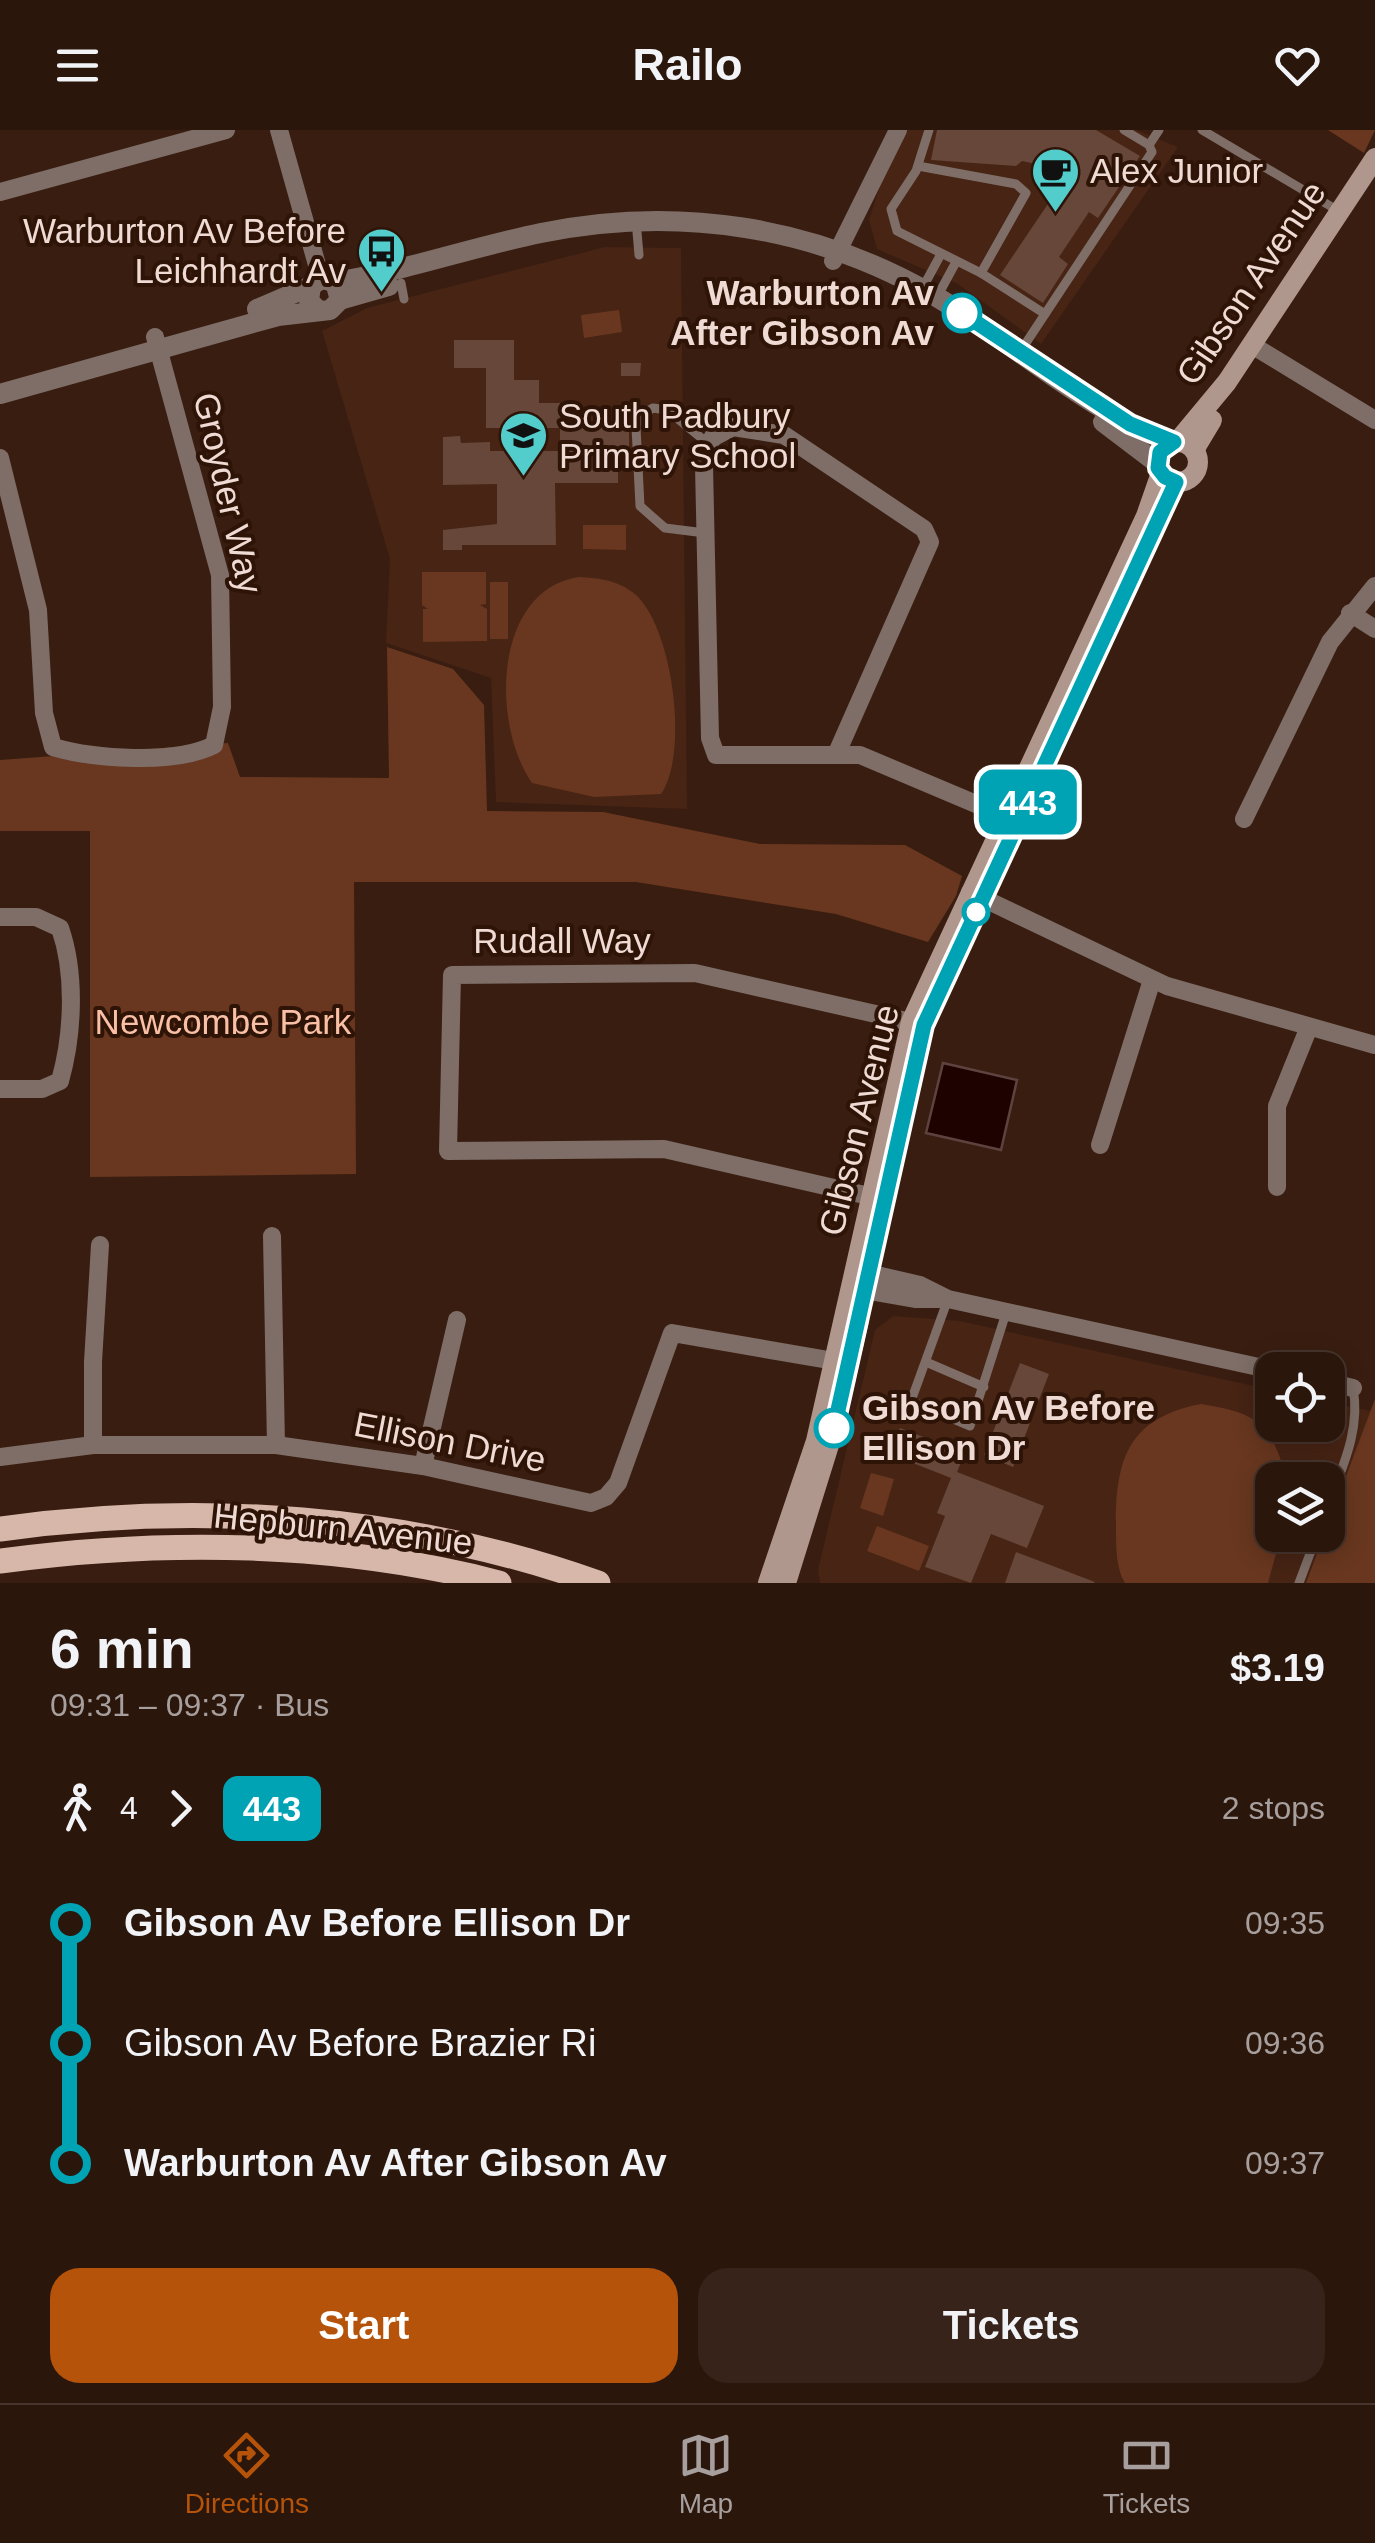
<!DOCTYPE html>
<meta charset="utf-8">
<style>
:root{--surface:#2b160c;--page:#37231a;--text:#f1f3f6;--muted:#a69f9d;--line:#47352d;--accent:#b45309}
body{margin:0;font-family:Arial,sans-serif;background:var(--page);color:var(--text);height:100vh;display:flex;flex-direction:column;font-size:38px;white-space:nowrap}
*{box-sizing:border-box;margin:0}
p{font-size:32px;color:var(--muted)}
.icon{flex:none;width:55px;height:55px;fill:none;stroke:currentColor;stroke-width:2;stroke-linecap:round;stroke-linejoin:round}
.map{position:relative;height:1453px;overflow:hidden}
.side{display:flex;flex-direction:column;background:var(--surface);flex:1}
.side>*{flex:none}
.badge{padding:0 20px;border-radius:15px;font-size:35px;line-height:65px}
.controls{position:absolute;left:1255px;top:1222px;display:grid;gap:20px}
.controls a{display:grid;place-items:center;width:90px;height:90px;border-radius:20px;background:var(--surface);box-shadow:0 5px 25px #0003,0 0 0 2px var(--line);font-size:50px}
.map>.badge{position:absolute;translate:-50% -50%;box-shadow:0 0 0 5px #fff}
.legs{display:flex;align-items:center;gap:15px;height:110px;padding:0 50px;font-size:32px}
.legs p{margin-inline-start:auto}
.head{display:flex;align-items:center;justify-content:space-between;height:170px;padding:0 50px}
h1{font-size:55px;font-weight:700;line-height:75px}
.button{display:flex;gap:20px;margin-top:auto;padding:20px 50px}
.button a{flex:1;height:115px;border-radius:30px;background:var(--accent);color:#fff;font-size:40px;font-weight:700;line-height:115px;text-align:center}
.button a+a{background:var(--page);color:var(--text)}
ul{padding:0 50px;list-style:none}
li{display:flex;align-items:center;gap:35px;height:120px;font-size:38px}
li i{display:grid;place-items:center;width:15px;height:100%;margin:0 12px;background:currentColor}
li i::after{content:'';width:25px;height:25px;margin:-12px;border:8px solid;border-radius:50%;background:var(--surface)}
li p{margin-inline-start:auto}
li:first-child i{background:linear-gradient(#0000 50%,currentColor 0)}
li:last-child i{background:linear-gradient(currentColor 50%,#0000 0)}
header{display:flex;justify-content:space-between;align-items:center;height:130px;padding:0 50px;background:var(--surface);font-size:45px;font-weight:700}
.dock{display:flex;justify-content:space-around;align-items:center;height:140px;border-top:2px solid var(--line);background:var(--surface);font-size:28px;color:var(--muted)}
.dock a{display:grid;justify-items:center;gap:5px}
.dock .selected{color:var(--accent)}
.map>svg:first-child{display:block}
.built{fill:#472414}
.green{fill:#69371f}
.water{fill:#1d0200;stroke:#5c433f;stroke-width:2.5}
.building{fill:#664739}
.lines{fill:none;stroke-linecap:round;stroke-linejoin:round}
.service{stroke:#7e6e67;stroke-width:9}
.minor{stroke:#7e6e67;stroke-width:18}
.tertiary{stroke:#7e6e67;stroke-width:20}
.secondary{stroke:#b0978d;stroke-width:20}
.primary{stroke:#d7b7aa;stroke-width:25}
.line-1-casing{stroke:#fff;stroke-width:22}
.line-1{stroke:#00a3b4;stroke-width:15}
.stop-1-dot{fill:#fff;stroke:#00a3b4;stroke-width:5}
.labels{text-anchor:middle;stroke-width:8;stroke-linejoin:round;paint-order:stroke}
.poi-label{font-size:35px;fill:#efdbd3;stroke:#2e1307;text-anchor:start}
.street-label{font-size:35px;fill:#efdbd3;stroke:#2e1307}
.stop-label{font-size:35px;font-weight:bold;fill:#efdbd3;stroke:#2e1307;text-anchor:end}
.park-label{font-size:35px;fill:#fac0a6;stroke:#2e1307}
</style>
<header><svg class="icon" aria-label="menu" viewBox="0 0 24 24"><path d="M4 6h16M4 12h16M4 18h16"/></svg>Railo<svg class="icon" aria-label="heart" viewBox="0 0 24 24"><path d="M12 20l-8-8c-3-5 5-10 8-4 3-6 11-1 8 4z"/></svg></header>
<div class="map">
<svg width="1375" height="1453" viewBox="0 0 1375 1453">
<rect width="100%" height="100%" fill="#391d10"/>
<!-- built -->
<g class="built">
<path d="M898 0H1136L1178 17 1041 214 958 154 877 119 869 90Z"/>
<path d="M605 117 681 118 687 679 496 672 491 548 386 513 390 429 322 201 367 178Z"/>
<path d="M893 1186 960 1191 1272 1260V1295H1328V1272L1371 1281 1328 1397V1350H1272V1405H1325L1306 1453H820L818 1440 875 1200Z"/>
</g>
<!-- green -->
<g class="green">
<path d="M1328 0H1375L1364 23Z"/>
<path d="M619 180 622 202 584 208 581 185Z"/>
<path d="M583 395H626V420L583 419Z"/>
<path d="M422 442H486V474L480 475 487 479V511L423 512V479H428L422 475Z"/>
<path d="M578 447C600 448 618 450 636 465 673 499 689 624 661 664L594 667 532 653C491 594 493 461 578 447Z"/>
<rect x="490" y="452" width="18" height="57"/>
<path d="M387 517 453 539 484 575 487 681 603 682 760 714 905 715 962 746 956 766 928 812 836 784 636 752H354L356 1044 90 1047V701H0V630L228 613 240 647 389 648Z"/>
<path d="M1375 1269V1453H1306Z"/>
<path d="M1201 1274C1258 1283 1271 1293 1287 1350H1272V1405H1281L1268 1453H1125C1116 1439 1116 1417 1116 1400 1115 1331 1127 1288 1201 1274Z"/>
<path d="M871 1343 894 1349 883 1386 860 1378Z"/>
<path d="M877 1396 929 1416 919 1441 867 1421Z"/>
</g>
<!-- water -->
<path class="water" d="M943 933 1017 950 1001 1020 926 1003Z"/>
<!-- building -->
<g class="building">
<path d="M937 0H1096L1140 26 1098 88 1089 82 1059 127 1068 134 1043 173 1000 145 1058 59 1051 37 1022 31 1016 36 931 30Z"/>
<path d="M454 210H514V250H539V273H560V298H486V238H454Z"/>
<path d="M621 233H641L640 246H621Z"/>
<path d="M560 292H629V320H618V353H555L556 415H462V420H443V400L497 394V354L443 355V307L460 306 461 313 490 312V321H560Z"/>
<path d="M1020 1233 1049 1244 1013 1337 984 1325Z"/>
<path d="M900 1298 965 1323 957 1342 1044 1376 1027 1418 991 1404 971 1453 925 1437 945 1386 937 1383 951 1348 890 1324Z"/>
<path d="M1016 1422 1095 1452 1094 1453H1005Z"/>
</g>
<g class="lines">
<!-- service -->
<g class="service">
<path d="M929 0 916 41 891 79 897 101 981 143 1045 184"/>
<path d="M1202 0 1337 80"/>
<path d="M1149 15 1159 0"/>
<path d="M918 36 1016 54 1026 63 981 143"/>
<path d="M637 102 639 125"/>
<path d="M401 153 404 169"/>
<path d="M922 159 941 124"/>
<path d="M937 167 956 132"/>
<path d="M1020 222 1152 22 1149 15 1124 0"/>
<path d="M705 403 665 398 640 376 636 297 641 285 653 278 667 280 710 315"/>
<path d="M948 1169 911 1271 970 1296 1006 1183"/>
<path d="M926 1232 984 1257"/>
<path d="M1328 1376C1342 1338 1361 1299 1353 1258"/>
<path d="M1299 1453 1317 1405"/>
</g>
<!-- minor -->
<g class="minor">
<path d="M279 0 321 149"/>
<path d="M0 62 226 0"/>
<path d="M833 131 898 0"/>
<path d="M1252 215 1375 290"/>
<path d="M0 328 38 480 44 583 53 617C94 629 175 635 214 615L222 577 220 445 155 207"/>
<path d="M1350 483 1375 499"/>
<path d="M836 625 930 412 924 399 784 305 733 297 712 308 704 336 710 608 716 625H860L1016 691"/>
<path d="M1244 689 1330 512 1375 456"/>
<path d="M970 762 1167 856 1375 915"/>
<path d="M0 787H36L60 798C76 844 73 905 60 951L42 959H0"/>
<path d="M1100 1015 1152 850"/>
<path d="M1277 1057V976L1309 897"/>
<path d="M882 1069 664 1019 448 1021 452 845 695 843 924 895"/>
<path d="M272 1106 276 1315"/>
<path d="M855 1140 920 1155 948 1169 1272 1240"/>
<path d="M852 1158 915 1169H942"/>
<path d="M1328 1252 1353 1258"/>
<path d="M93 1315V1232L100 1115"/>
<path d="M0 1327 93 1315H276L423 1336 591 1373 606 1367 618 1353 672 1203 846 1233"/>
<path d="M423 1336 457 1190"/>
</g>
<!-- tertiary -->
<g class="tertiary">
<path d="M335 152C405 141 472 117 541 103 677 75 815 96 935 166 1012 211 1089 284 1174 312"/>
<path d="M340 170 389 156"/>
<path d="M257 179 311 156"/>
<path d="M0 264 278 186 330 180 340 170 335 152 321 149 311 156 309 171 316 178"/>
<path d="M1103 292 1157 333"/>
</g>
<!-- secondary -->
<g class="secondary">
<path d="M1178 311 1227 252 1375 28"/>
<circle cx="1178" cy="332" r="20"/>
<path d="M1194 320 1212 290"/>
<path d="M1159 385 1176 352"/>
<path d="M968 798 1060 602"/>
<path d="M768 1453 816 1311 911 892 1146 386 1161 343"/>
<path d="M786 1453 834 1299 859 1190"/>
</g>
<!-- primary -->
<g class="primary">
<path d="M0 1399C200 1371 407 1385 598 1453"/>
<path d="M0 1431C164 1409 338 1411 499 1453"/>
</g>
</g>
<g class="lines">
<defs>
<path id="line-1" d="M834 1298 924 895 1176 352 1165 347 1158 338 1160 322 1174 312 1130 294 962 183"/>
</defs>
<!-- line-1 casing -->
<use href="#line-1" class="line-1-casing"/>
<!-- line-1 -->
<use href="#line-1" class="line-1"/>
</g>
<!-- icons -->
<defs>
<symbol id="cafe-pin" viewBox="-11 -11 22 30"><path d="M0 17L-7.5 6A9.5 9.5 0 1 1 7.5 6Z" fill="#52cdcc" stroke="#2e1307"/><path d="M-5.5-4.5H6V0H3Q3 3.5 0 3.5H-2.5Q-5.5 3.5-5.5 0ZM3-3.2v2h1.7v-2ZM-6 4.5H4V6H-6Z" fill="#111"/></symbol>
<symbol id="bus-pin" viewBox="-11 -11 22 30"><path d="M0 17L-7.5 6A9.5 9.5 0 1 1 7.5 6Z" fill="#52cdcc" stroke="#2e1307"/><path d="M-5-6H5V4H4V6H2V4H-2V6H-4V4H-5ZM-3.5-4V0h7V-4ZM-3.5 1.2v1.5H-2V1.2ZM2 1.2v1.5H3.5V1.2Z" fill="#111"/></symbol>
<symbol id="school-pin" viewBox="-11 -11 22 30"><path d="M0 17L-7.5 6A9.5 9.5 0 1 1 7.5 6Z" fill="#52cdcc" stroke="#2e1307"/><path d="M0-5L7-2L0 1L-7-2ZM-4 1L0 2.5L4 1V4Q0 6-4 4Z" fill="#111"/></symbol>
</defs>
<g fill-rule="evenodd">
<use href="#cafe-pin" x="1028" y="14" width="55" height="75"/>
<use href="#bus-pin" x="354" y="94" width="55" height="75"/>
<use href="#school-pin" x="496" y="278" width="55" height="75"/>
</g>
<!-- markers -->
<g class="stop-1-dot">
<circle cx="962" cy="183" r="18"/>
<circle cx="976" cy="782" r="12"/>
<circle cx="834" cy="1298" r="18"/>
</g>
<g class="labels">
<!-- poi labels -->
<g class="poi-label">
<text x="1090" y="53">Alex Junior</text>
<text x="346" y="113" text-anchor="end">Warburton Av Before<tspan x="346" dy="40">Leichhardt Av</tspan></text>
<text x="559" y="298">South Padbury<tspan x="559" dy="40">Primary School</tspan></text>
</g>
<!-- street labels -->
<g class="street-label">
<text transform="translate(1251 153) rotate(-56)" y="12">Gibson Avenue</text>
<text transform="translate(228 363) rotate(77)" y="12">Groyder Way</text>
<text x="562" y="823">Rudall Way</text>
<text transform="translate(859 990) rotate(-76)" y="12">Gibson Avenue</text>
<text transform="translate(450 1312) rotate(11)" y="12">Ellison Drive</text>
<text transform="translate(343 1399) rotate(6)" y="12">Hepburn Avenue</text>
</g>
<!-- stop labels -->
<g class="stop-label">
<text x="934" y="175">Warburton Av<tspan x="934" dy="40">After Gibson Av</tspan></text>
<text x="862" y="1290" text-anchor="start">Gibson Av Before<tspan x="862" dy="40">Ellison Dr</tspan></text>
</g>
<!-- park labels -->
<g class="park-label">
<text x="223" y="904">Newcombe Park</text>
</g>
</g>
</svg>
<div class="controls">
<a><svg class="icon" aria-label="locate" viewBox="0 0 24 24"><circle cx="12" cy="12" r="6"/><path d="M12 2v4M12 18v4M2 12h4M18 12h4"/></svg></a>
<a><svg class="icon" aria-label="layers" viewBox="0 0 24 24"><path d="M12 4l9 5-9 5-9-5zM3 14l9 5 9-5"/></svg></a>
</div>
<b class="badge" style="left:1028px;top:672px;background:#00a3b4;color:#fff">443</b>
</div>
<section class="side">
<div class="head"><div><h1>6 min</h1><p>09:31 – 09:37 · Bus</p></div><b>$3.19</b></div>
<div class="legs"><svg class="icon" aria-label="walk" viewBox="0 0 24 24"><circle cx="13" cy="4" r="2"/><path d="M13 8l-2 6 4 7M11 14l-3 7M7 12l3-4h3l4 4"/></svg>4<svg class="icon" aria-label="forward" viewBox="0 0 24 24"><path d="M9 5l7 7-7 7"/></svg><b class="badge" style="background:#00a3b4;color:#fff">443</b><p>2 stops</p></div>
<ul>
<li><i style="color:#00a3b4"></i><b>Gibson Av Before Ellison Dr</b><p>09:35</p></li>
<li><i style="color:#00a3b4"></i><span>Gibson Av Before Brazier Ri</span><p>09:36</p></li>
<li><i style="color:#00a3b4"></i><b>Warburton Av After Gibson Av</b><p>09:37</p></li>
</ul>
<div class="button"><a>Start</a><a>Tickets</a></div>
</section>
<nav class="dock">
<a class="selected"><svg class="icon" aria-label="directions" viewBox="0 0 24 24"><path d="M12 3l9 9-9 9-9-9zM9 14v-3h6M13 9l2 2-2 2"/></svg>Directions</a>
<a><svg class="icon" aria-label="map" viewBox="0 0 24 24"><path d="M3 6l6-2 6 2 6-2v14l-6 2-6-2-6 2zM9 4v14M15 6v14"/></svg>Map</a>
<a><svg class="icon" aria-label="tickets" viewBox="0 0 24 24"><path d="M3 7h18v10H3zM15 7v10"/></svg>Tickets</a>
</nav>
